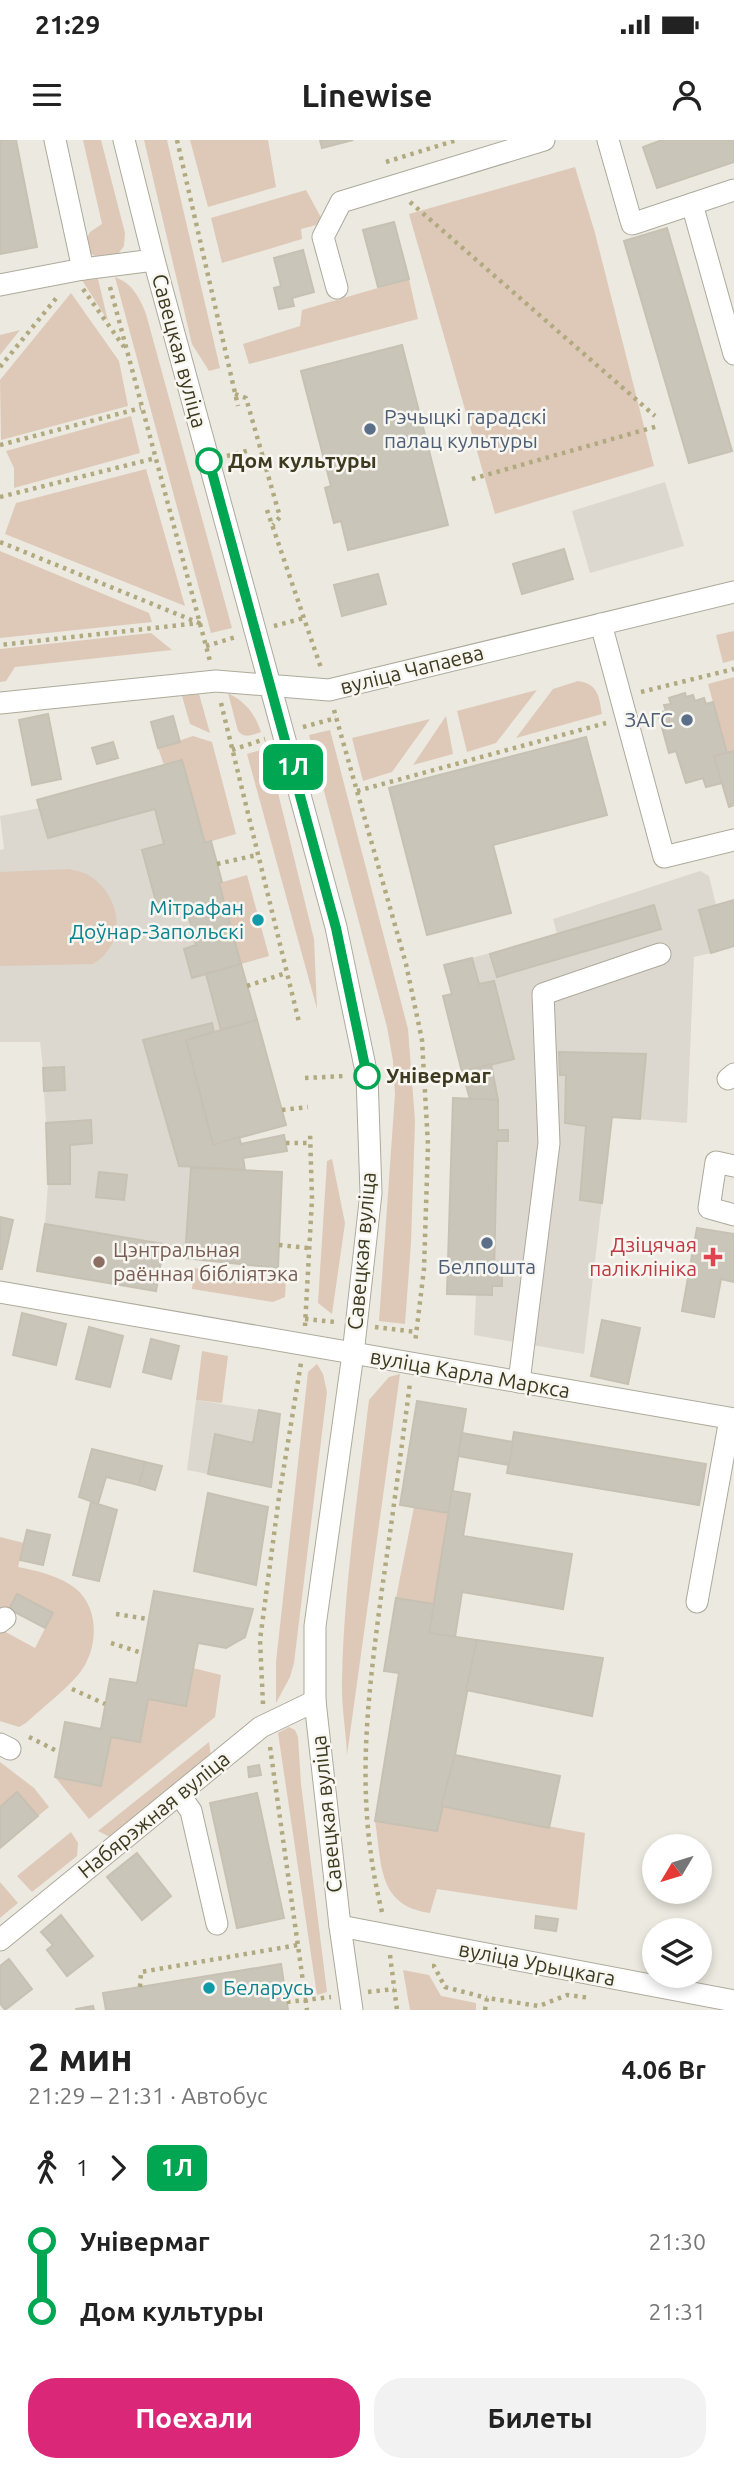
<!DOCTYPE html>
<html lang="ru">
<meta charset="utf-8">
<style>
:root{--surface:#fff;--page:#f2f2f2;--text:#222;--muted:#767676;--accent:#db2777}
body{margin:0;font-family:Ubuntu,sans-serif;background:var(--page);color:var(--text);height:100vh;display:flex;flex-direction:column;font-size:26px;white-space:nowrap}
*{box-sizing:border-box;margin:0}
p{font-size:23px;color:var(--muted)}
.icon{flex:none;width:38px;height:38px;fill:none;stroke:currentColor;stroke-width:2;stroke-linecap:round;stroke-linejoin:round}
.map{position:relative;height:1870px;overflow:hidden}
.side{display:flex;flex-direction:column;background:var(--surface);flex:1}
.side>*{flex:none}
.badge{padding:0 14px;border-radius:10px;font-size:24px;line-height:46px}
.needle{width:46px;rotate:232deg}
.buttons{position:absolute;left:642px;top:1694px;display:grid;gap:14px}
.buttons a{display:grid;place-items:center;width:70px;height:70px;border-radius:50%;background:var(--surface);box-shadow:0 4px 10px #0003;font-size:35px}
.map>.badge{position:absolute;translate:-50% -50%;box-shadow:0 0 0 4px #fff}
.legs{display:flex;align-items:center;gap:10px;height:77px;padding:0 28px;font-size:23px}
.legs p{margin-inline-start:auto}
.overview{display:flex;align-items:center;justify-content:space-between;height:119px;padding:0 28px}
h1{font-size:38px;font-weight:700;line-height:52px}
.primary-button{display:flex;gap:14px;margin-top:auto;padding:14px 28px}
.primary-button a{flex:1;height:80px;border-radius:28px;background:var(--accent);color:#fff;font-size:28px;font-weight:700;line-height:80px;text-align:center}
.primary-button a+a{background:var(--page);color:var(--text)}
ul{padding:0 28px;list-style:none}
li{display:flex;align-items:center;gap:24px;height:70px;font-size:26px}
li i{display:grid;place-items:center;width:10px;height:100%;margin:0 9px;background:currentColor}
li i::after{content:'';width:18px;height:18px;margin:-9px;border:5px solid;border-radius:50%;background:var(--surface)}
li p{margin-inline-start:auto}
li:first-child i{background:linear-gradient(#0000 50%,currentColor 0)}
li:last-child i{background:linear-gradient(currentColor 50%,#0000 0)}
.status{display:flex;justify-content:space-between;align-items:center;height:49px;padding:0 35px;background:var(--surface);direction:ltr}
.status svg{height:19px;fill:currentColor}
header{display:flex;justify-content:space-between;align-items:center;height:91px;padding:0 28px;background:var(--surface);font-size:32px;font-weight:700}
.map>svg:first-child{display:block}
.built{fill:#dcd8cf}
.green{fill:#dec9b8}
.building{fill:#cac5b9;stroke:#c6c1b3;stroke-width:2}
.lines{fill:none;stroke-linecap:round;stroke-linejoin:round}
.minor-casing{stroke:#adaa9b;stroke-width:23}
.path{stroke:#b1aa80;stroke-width:4.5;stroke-dasharray:3.5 5;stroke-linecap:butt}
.minor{stroke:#fff;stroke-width:21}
.line-1-casing{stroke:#fff;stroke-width:16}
.line-1{stroke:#00a651;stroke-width:10}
.service-dot{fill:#5c6f8a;stroke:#f8f6f1;stroke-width:2.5}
.stop-1-dot{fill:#fff;stroke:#00a651;stroke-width:3.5}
.culture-dot{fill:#0f9aa8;stroke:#f8f6f1;stroke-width:2.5}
.health-dot{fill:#e0444e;stroke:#f8f6f1;stroke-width:2.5}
.education-dot{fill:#8d6e63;stroke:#f8f6f1;stroke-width:2.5}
.labels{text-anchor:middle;stroke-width:5;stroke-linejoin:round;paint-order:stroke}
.street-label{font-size:21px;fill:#3d3a20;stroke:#f8f6f1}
.service-label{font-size:21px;fill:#4e5e75;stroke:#f8f6f1;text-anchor:start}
.stop-label{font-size:21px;font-weight:bold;fill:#3d3a20;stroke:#f8f6f1;text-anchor:start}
.culture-label{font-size:21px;fill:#0d838f;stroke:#f8f6f1;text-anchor:end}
.health-label{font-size:21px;fill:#be3a42;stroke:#f8f6f1;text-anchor:end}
.education-label{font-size:21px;fill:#785e54;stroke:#f8f6f1;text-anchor:start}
</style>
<div class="status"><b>21:29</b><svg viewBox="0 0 49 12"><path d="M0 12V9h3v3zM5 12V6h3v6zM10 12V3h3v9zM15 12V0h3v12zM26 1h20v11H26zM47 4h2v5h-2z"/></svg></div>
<header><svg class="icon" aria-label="menu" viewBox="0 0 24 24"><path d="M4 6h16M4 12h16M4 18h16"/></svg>Linewise<svg class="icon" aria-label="person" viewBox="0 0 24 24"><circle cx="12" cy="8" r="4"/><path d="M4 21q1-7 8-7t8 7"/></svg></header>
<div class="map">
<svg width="734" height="1870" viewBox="0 0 734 1870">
<rect width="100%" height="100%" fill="#ece9e0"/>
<!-- built -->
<g class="built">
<path d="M665 342 684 406 590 433 572 371Z"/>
<path d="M40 668 49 698 155 669 164 704 142 710 158 768 185 762 196 805 184 809 191 838 206 834 221 890 214 892 211 883 143 900 178 1026 191 1028 185 1118 162 1114 163 1104 45 1084 48 1044H70V1005L92 1003 90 980 46 983 44 951 65 950 64 927 43 928 40 902H0V710L4 709 0 676Z"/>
<path d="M700 731 709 736 716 765 699 770 711 813 694 817 687 983 612 977 584 1214 474 1195 476 1155H492V1146H502L494 1134 497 1001H508V991L498 990V960L491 924 494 841 479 844 472 818 557 794 553 779Z"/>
<path d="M196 1260 259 1270 253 1303 215 1294 208 1334 187 1330Z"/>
</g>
<!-- green -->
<g class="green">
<path d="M83 0H101L125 93 124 106 118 114 95 116 88 112 85 102 90 92 102 84Z"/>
<path d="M144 0H167L220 228 209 231 192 204Z"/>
<path d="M190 0H268L276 47 208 67Z"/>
<path d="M575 27 595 93 654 326 495 374 409 74Z"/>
<path d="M306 50 324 83 301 89 302 99 222 123 211 78Z"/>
<path d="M115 137C133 144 139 157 146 174L232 488 211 493Z"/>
<path d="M98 139 108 181 82 140Z"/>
<path d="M409 139 418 179 249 224 243 204 300 186 302 170Z"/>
<path d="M71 153 119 221 128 266 1 300 0 240Z"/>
<path d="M20 190 0 215V195Z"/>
<path d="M131 276 140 313 14 348V328L6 311Z"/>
<path d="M146 329 185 466 5 394 16 363Z"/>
<path d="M0 411 149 473 152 482 0 498Z"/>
<path d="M734 491V520L723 523 716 495Z"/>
<path d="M151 493 172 510 15 527 6 541 0 542V509Z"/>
<path d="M734 537V611L727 613 708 544Z"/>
<path d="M578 541C598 544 599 556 602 574L516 598 553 549Z"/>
<path d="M537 550 496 603 467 612 457 571Z"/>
<path d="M228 553C246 562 255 574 261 592 252 595 245 599 238 591Z"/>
<path d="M199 554 210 593 190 584 182 556Z"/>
<path d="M446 576 453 614 413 625Z"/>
<path d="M430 579 392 632 363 641 352 598Z"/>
<path d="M330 590 408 889 415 981 411 1103 405 1184 379 1181 395 954 393 921 387 887 309 595Z"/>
<path d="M193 596 212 602 236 694 205 703 182 620 164 625 158 608Z"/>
<path d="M267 608 314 799 317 869 247 614Z"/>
<path d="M69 729C76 731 84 732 90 736 123 758 127 804 93 824L0 826V732Z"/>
<path d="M247 735 269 816 241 824 219 743Z"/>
<path d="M332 1019 345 1083 332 1174 318 1163 327 1021Z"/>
<path d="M194 1128 286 1140 285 1157 273 1162 192 1149Z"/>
<path d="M202 1211 228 1216 222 1263 196 1260Z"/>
<path d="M317 1224 323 1234 327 1252 294 1523 290 1537 276 1563V1522L308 1232Z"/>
<path d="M400 1234 347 1615C346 1590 341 1564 342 1540 344 1446 358 1353 369 1260L389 1237Z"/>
<path d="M414 1367 449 1373 434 1464 396 1458Z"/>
<path d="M0 1397 24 1403 18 1427C34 1430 55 1435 69 1444 101 1462 100 1510 78 1535 63 1552 43 1567 26 1583L19 1587 0 1581V1489L35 1508 53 1473 17 1454 9 1469 0 1474Z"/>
<path d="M193 1528 221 1535 215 1577 89 1679 55 1637 101 1645 111 1597 140 1602 148 1559 186 1566Z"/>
<path d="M289 1587 295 1590 298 1597 301 1644 327 1852 317 1855 278 1593Z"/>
<path d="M209 1602 211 1616 110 1697 98 1691Z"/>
<path d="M0 1622 34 1648 49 1667 38 1676 0 1667Z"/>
<path d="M441 1666 585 1693 577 1770 437 1749 430 1773C377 1766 382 1723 375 1681L437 1691Z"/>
<path d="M71 1692 78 1703 77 1716 32 1752 17 1736Z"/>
<path d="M0 1742 18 1763 0 1778Z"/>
<path d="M403 1830 429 1835 441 1856 476 1863V1870H410Z"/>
</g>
<!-- building -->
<g class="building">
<path d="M0 0H16L37 107 0 114Z"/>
<path d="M320 0H353L322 8Z"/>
<path d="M662 0H734V22L657 48 643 7Z"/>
<path d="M394 82 409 139 378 147 363 90Z"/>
<path d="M667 88 732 311 689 323 624 101Z"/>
<path d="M303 110 314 152 292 158 294 166 279 169 274 148 281 146 274 118Z"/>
<path d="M402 205 448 385 348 410 341 381 334 383 325 348 331 346 301 231Z"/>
<path d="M564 409 573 439 522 454 513 424Z"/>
<path d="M378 434 386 464 342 476 334 445Z"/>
<path d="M685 553 686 557 693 555 695 561 704 558 706 564 713 562 727 613 714 616 722 643 706 647 703 638 686 643 676 611 669 613 658 573 666 571 664 565 671 564 669 558Z"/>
<path d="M48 574 61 639 32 645 19 580Z"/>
<path d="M173 576 180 602 158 608 151 582Z"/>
<path d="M586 597 607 675 493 705 511 773 427 795 389 648Z"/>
<path d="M113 602 118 618 97 624 92 608Z"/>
<path d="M734 611V665L729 667 714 616Z"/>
<path d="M182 620 205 703 211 701 222 742 219 743 241 824 192 838 184 809 196 805 185 762 158 769 142 710 164 704 155 669 48 698 37 660Z"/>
<path d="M734 760V806L711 813 699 770Z"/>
<path d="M654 765 661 789 497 837 490 814Z"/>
<path d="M472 818 479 844 494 841 514 919 462 932 443 856 452 854 444 825Z"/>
<path d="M241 824 257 880 221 890 206 834Z"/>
<path d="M257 880 286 985 213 1005 186 900Z"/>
<path d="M212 883 214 892 186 900 213 1005 239 997 241 1004 284 995 287 1011 243 1018 245 1030 179 1026 143 900Z"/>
<path d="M559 912 646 914 640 979 612 977 602 1063 580 1060 586 986 565 983 566 935H560Z"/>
<path d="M491 924 498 960 470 959 462 932Z"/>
<path d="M64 927 65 950 44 951 43 928Z"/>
<path d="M453 958 498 960V990H508V1001H497L494 1134H502V1146H492V1155L447 1154Z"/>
<path d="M91 980 92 1003 70 1005V1044H48L46 983Z"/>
<path d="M191 1028 282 1032 278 1128 185 1118Z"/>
<path d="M99 1032 127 1035 124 1060 96 1057Z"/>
<path d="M0 1077 13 1080 2 1129H0Z"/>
<path d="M45 1084 164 1104 156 1151 37 1131Z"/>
<path d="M697 1088 734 1094V1142L721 1139 714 1177 682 1171Z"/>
<path d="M22 1173 66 1184 56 1225 13 1215Z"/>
<path d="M602 1180 640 1188 628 1244 591 1236Z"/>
<path d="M89 1187 123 1196 110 1247 76 1239Z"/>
<path d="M151 1199 179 1206 171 1239 143 1232Z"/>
<path d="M417 1261 466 1269 449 1373 400 1365Z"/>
<path d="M259 1270 280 1274 271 1347 208 1334 215 1294 253 1303Z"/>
<path d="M514 1292 706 1324 699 1365 507 1333Z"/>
<path d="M462 1293 513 1302 509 1325 458 1316Z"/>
<path d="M92 1309 145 1322 139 1345 106 1337 98 1364 79 1357Z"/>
<path d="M145 1322 162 1326 155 1350 139 1345Z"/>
<path d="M452 1351 470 1354 463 1396 572 1414 563 1469 462 1452 455 1497 429 1493Z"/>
<path d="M208 1353 268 1367 256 1445 194 1431Z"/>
<path d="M91 1362 117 1370 99 1441 73 1435Z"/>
<path d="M27 1390 50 1395 43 1425 20 1420Z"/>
<path d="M154 1451 253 1469 245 1497 226 1508 198 1503 186 1566 148 1559 140 1602 111 1597 101 1646 55 1637 65 1582 101 1589 110 1539 137 1543Z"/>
<path d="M17 1454 53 1473 45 1488 9 1469Z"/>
<path d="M396 1458 434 1464 429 1493 477 1500 455 1615 437 1691 375 1681 399 1533 384 1531Z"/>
<path d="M477 1500 603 1518 592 1576 466 1550Z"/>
<path d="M455 1615 560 1636 549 1688 441 1666Z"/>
<path d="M259 1625 261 1635 249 1637 248 1627Z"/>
<path d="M17 1652 38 1676 0 1708V1667Z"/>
<path d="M257 1653 284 1778 237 1788 210 1663Z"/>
<path d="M137 1713 171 1756 142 1780 107 1737Z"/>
<path d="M61 1775 93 1816 67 1836 47 1810 53 1805 41 1792Z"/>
<path d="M536 1776 558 1779 556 1791 535 1788Z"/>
<path d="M9 1819 32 1849 5 1870 0 1863V1826Z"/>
<path d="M281 1824 288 1870H106L103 1853Z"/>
<path d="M93 1866 94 1870H76V1869Z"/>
</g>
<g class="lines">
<defs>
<g id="minor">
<path d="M55 0 83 129"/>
<path d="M124 0 154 120 336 787 367 936 371 1053 353 1214 315 1486V1561L340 1786 352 1870"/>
<path d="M608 0 632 84 692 64"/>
<path d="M734 50 692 64 734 214"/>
<path d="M0 145 83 129 154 120"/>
<path d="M337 148 323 97 341 62 544 0"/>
<path d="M601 484 664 717 734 700"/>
<path d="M0 563 216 541 329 550 734 452"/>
<path d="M728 939 734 934"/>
<path d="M734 1026 716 1022 709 1068 734 1075"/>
<path d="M0 1152 734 1279"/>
<path d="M519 1242 549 1003 543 854 660 814"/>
<path d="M697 1462 730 1279"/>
<path d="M0 1482 5 1478"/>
<path d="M0 1604 10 1609"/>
<path d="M179 1654 191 1671 217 1784"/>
<path d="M340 1786 734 1861"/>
<path d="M0 1800 261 1587 315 1561"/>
</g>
</defs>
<!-- minor casing -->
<use href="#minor" class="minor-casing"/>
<!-- path -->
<g class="path">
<path d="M177 0 238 266"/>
<path d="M386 22 457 0"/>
<path d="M410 62 655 276"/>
<path d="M110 147 210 521"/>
<path d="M83 149 124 207"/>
<path d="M0 227 58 156"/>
<path d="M235 254 246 258 280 377 273 385"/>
<path d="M0 305 141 268"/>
<path d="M227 316 250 310"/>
<path d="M472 339 658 286"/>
<path d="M0 357 156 318"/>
<path d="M267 370 321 528"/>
<path d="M0 402 199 483 0 505"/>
<path d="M274 486 304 478"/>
<path d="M206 506 236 497"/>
<path d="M641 552 734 529"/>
<path d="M221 563 299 882"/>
<path d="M334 570 406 824 422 900 428 1005 424 1129 415 1203"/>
<path d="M303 587 336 578"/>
<path d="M232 610 265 599"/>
<path d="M357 651 606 583"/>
<path d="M217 724 257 715"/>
<path d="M247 846 286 833"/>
<path d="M305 938 345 936"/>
<path d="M282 970 308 967"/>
<path d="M286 1003H311"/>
<path d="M279 1105 308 1108"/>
<path d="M305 1179 335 1182"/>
<path d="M305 1186 312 1059 310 992"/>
<path d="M375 1187 416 1192"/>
<path d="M116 1474 148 1479"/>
<path d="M111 1503 142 1513"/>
<path d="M72 1549 105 1564"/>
<path d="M263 1564 260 1500 279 1357 301 1223"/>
<path d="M29 1597 59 1612"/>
<path d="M270 1607 307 1870"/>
<path d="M382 1772C354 1659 367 1563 382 1449 392 1381 401 1312 410 1243"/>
<path d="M390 1815 397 1870"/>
<path d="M432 1826H434L445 1847 487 1858"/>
<path d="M140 1847 141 1832 298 1805"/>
<path d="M368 1852 394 1849"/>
<path d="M287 1862 331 1857"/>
<path d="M485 1870 487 1858 539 1866 567 1855 591 1858"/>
</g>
<!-- minor -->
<use href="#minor" class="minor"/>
</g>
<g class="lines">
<defs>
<path id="line-1" d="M209 321 336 788 367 936"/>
</defs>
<!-- line-1 casing -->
<use href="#line-1" class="line-1-casing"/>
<!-- line-1 -->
<use href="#line-1" class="line-1"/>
</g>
<!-- markers -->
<g class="service-dot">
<circle cx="370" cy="289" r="7"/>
<circle cx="687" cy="580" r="7"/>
<circle cx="487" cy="1103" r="7"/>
</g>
<g class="stop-1-dot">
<circle cx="209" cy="321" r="12"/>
<circle cx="367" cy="936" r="12"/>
</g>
<g class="culture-dot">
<circle cx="258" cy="780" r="7"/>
<circle cx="209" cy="1848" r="7"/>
</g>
<path class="health-dot" d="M709.5 1106.5h7v7h7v7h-7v7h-7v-7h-7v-7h7z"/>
<circle class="education-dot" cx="99" cy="1122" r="7"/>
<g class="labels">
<!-- street labels -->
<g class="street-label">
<text transform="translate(179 211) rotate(75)" y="7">Савецкая вуліца</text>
<text transform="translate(412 530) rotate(-14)" y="7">вуліца Чапаева</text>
<text transform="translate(362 1111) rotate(-85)" y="7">Савецкая вуліца</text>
<text transform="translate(470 1234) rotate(10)" y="7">вуліца Карла Маркса</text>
<text transform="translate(327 1674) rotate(-96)" y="7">Савецкая вуліца</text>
<text transform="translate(154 1675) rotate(-39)" y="7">Набярэжная вуліца</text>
<text transform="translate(537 1824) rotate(11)" y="7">вуліца Урыцкага</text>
</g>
<!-- service labels -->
<g class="service-label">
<text x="384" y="284">Рэчыцкі гарадскі<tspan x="384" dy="24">палац культуры</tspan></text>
<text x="673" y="587" text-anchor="end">ЗАГС</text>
<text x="487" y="1134" text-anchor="middle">Белпошта</text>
</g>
<!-- stop labels -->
<g class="stop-label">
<text x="228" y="328">Дом культуры</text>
<text x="386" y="943">Універмаг</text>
</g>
<!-- culture labels -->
<g class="culture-label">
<text x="244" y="775">Мітрафан<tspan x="244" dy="24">Доўнар-Запольскі</tspan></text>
<text x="223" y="1855" text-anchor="start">Беларусь</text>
</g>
<!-- health labels -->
<g class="health-label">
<text x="697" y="1112">Дзіцячая<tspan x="697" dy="24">паліклініка</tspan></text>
</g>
<!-- education labels -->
<g class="education-label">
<text x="113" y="1117">Цэнтральная<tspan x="113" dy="24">раённая бібліятэка</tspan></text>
</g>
</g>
</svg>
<div class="buttons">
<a><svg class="needle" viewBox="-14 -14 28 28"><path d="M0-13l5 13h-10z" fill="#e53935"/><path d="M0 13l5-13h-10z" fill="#767676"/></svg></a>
<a><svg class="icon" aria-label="layers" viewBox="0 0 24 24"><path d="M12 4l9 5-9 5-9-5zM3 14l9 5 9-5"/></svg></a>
</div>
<b class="badge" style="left:293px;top:627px;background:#00a651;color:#fff">1Л</b>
</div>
<section class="side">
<div class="overview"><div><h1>2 мин</h1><p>21:29 – 21:31 · Автобус</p></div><b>4.06 Br</b></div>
<div class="legs"><svg class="icon" aria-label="walk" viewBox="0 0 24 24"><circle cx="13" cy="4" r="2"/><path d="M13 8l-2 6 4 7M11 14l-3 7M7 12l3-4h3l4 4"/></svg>1<svg class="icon" aria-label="forward" viewBox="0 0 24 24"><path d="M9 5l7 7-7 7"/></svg><b class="badge" style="background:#00a651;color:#fff">1Л</b></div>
<ul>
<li><i style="color:#00a651"></i><b>Універмаг</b><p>21:30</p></li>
<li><i style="color:#00a651"></i><b>Дом культуры</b><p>21:31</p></li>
</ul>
<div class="primary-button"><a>Поехали</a><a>Билеты</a></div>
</section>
